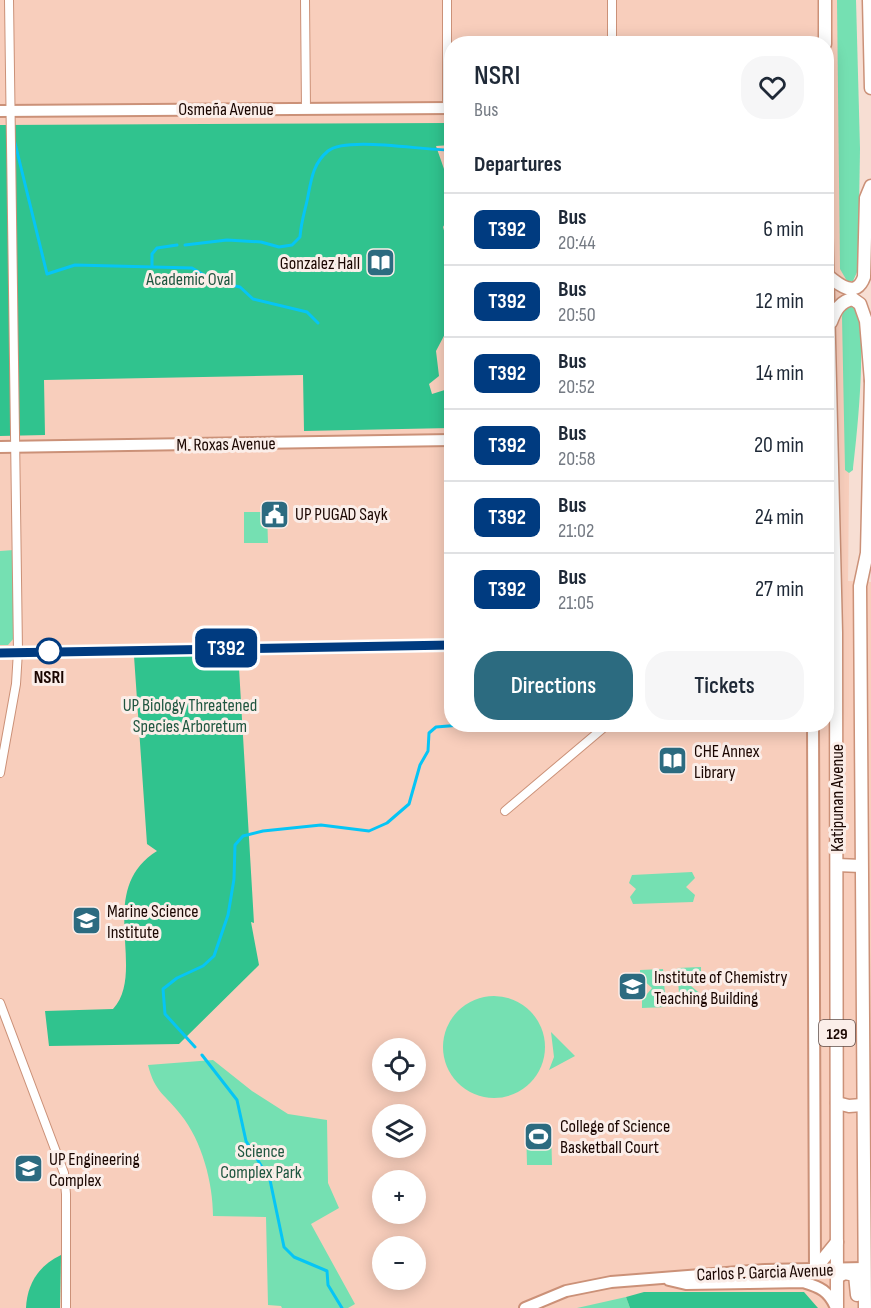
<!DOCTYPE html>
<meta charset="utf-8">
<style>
:root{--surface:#fff;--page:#f6f6f7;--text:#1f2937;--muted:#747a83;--line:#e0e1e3;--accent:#2c6b80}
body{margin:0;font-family:"Sofia Sans Condensed",sans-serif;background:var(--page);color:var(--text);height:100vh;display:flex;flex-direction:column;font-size:22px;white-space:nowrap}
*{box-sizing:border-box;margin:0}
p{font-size:20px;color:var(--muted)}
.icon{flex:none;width:33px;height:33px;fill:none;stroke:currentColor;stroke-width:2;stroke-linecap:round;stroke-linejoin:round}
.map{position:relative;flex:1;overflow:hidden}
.panel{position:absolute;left:444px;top:36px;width:390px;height:696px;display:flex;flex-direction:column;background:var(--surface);border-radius:24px;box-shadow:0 3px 15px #0003}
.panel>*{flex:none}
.badge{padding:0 12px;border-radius:9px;font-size:21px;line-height:39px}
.fabs{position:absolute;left:372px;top:1038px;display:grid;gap:12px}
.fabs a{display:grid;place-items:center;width:54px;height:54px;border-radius:50%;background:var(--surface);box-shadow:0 3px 15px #0003;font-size:30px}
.map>.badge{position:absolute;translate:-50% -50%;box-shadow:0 0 0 3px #fff}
h2{padding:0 30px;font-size:22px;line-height:54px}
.round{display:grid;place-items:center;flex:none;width:63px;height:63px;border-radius:24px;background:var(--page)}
.headline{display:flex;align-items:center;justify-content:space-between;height:102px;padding:0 30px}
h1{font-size:28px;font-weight:600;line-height:45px}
.cta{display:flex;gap:12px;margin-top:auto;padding:12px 30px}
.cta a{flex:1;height:69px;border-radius:24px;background:var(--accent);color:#fff;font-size:24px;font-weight:600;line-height:69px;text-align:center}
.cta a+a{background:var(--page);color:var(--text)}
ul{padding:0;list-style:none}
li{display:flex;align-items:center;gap:18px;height:72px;padding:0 30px;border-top:2px solid var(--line)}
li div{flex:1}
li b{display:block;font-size:22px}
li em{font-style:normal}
li .badge{min-width:66px;font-weight:700;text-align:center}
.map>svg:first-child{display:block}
.built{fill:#f8cebc;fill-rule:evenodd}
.green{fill:#75e0b2}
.forest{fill:#30c38e}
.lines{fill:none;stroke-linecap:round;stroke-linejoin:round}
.stream{stroke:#06c5f5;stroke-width:3}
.street-casing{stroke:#cb9178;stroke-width:10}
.secondary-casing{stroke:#cb9178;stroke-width:14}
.primary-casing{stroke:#cb9178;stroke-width:15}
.street{stroke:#fff;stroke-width:8}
.secondary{stroke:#fff;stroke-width:10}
.primary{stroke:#fff;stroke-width:12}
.line-casing{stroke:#fff;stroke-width:14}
.line{stroke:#003b80;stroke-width:9}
.stop-dot{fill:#fff;stroke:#003b80;stroke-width:3}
.labels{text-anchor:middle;stroke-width:6;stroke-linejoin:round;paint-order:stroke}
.shield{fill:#fbeee9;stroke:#5e4c47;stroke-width:1.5}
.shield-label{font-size:16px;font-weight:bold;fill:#1a0601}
.street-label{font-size:18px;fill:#1a0601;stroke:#fbeee9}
.poi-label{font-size:18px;fill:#1a0601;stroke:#fbeee9;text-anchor:start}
.park-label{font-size:18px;fill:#1f5640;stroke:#fbeee9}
.stop-label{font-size:18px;font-weight:bold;fill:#1a0601;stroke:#fbeee9}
</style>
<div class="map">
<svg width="871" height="1308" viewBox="0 0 871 1308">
<rect width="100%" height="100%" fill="#f7ded3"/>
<!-- built -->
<path class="built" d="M0 0H854L848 581 871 582V1308H0ZM452 44H826V724H452ZM382 1048H416V1082H382ZM382 1114H416V1148H382ZM382 1180H416V1214H382ZM382 1246H416V1280H382Z"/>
<!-- green -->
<g class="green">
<path d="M837 0H856L860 149 858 270 853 281H847L840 269Z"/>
<path d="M851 303C871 316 856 443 853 470L849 473 845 470 842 317 843 310Z"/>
<path d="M244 512H267L268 543H244Z"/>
<path d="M14 550V638L8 645H0V551Z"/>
<path d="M692 872 695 878 686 887 695 895 693 902 633 904 630 897 636 889 629 883 632 875Z"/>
<path d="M701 967V973L691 986 703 996V1005L680 1006 677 968Z"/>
<path d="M663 969 666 1007 642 1008V1000L652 988 640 977V970Z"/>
<circle cx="494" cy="1047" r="51"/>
<path d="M551 1032 575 1056 549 1070 554 1057Z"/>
<path d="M213 1060 252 1091 288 1114 327 1120 328 1183 339 1208 311 1224 355 1304 348 1308H282L281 1306 268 1305 266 1217 213 1216C213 1183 202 1141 181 1115 165 1094 155 1093 148 1065Z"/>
<path d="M526 1126H551L552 1165H527Z"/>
<path d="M626 1297 630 1308H577Z"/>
</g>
<!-- forest -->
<g class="forest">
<path d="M451 123V145L436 146 444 169 451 178V213L443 227 451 255V312L446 332 436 351 439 376 429 384 432 394 451 388V428L304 431 303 375 44 380 45 435 0 436V125Z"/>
<path d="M238 651 254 923 251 922 259 965 179 1044 49 1046 45 1011 113 1009C148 971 94 890 157 851L147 844 134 656Z"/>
<path d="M61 1255 60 1308H26C27 1284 39 1265 61 1255Z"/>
<path d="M644 1292H804L818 1308H630L626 1297Z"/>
</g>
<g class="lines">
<!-- stream -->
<g class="stream">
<path d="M14 139 47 274 75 265 192 268 216 282 240 287 253 299 307 312 318 323"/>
<path d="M185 245 227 240 261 242 279 247 292 245 300 237C301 223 304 214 307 201 311 182 312 164 328 151 347 136 425 151 452 150"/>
<path d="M152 266V254L157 248 177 245"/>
<path d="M195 1047 165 1014 163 989 177 978 203 966 214 956 228 915 234 879 235 845 243 836 263 831 321 825 369 831 387 823 409 804 420 765 428 751 429 733 436 727 473 724"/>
<path d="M202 1055 237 1100 246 1141 270 1180 284 1247 294 1257 327 1271 328 1285 342 1308"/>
</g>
<defs>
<g id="street">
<path d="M305 0 306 109"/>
<path d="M447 0V108"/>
<path d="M612 0V44"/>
<path d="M0 653 452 645"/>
<path d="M0 773 16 684 18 651 9 0"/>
<path d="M505 811 608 724"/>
<path d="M0 1003 64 1173 66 1194V1308"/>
</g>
<g id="secondary">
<path d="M0 111 452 108"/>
<path d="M0 447 452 440"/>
<path d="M813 724 815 1269"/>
<path d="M669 1280 686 1284 803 1282C820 1287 829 1291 836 1308"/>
<path d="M525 1308 566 1291 611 1282 765 1270 864 1268"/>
</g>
<g id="primary">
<path d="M825 0V44"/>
<path d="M869 0 871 88"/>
<path d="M826 217 836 633 837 1308"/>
<path d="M827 275C839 285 856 299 864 277L866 198 871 186"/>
<path d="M831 322C835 311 840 301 853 299L860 304 866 321 871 381"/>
<path d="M837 865 861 866"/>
<path d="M837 1103 849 1106 862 1105"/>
<path d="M815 1269 837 1242"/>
<path d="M837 1277 845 1273 855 1275 857 1295"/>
<path d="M865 1308 860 586 867 553 871 380"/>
</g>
</defs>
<!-- street casing -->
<use href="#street" class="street-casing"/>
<!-- secondary casing -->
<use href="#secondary" class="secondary-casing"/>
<!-- primary casing -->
<use href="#primary" class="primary-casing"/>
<!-- street -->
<use href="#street" class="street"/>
<!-- secondary -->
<use href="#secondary" class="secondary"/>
<!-- primary -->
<use href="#primary" class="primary"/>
</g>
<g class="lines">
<defs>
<path id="line" d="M0 653 452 645"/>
</defs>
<!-- line casing -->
<use href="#line" class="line-casing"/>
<!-- line -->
<use href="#line" class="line"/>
</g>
<!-- icons -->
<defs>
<symbol id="library-square" viewBox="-11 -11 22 22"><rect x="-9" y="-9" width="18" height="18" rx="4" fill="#2c6b80" stroke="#fbeee9"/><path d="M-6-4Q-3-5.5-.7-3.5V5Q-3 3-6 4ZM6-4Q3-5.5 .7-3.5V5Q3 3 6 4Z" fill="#fff"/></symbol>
<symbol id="civic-square" viewBox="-11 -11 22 22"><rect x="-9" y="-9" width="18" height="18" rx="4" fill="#2c6b80" stroke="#fbeee9"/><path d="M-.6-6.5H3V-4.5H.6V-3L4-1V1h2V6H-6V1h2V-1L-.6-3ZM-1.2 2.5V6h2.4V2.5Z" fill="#fff"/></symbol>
<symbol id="university-square" viewBox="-11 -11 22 22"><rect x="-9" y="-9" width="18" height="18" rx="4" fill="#2c6b80" stroke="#fbeee9"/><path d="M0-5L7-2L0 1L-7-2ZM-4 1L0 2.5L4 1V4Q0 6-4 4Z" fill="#fff"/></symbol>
<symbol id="stadium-square" viewBox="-11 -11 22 22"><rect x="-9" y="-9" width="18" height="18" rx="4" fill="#2c6b80" stroke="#fbeee9"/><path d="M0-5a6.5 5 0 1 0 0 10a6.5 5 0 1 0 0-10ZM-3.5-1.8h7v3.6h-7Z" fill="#fff"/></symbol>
</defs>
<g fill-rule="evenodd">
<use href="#library-square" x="364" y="246" width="33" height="33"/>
<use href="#civic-square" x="258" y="498" width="33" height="33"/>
<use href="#library-square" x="656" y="744" width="33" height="33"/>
<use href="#university-square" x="70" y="904" width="33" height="33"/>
<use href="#university-square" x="616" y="970" width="33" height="33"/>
<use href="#stadium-square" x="522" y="1120" width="33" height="33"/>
<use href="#university-square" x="12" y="1152" width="33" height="33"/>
</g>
<!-- markers -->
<circle class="stop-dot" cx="49" cy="651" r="12"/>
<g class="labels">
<!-- shield labels -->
<rect class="shield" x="819" y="1020" width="36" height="26" rx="4.5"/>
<g class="shield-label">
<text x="837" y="1039">129</text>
</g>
<!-- street labels -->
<g class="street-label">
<text x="226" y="115">Osmeña Avenue</text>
<text transform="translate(226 444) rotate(-1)" y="6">M. Roxas Avenue</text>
<text transform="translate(837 798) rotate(-90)" y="6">Katipunan Avenue</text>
<text transform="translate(765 1272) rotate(-2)" y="6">Carlos P. Garcia Avenue</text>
</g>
<!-- poi labels -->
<g class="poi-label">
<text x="360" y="269" text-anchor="end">Gonzalez Hall</text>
<text x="295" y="520">UP PUGAD Sayk</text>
<text x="694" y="757">CHE Annex<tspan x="694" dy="21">Library</tspan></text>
<text x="107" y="917">Marine Science<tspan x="107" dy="21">Institute</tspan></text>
<text x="654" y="983">Institute of Chemistry<tspan x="654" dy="21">Teaching Building</tspan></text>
<text x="560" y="1132">College of Science<tspan x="560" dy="21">Basketball Court</tspan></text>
<text x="49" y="1165">UP Engineering<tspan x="49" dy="21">Complex</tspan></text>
</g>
<!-- park labels -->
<g class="park-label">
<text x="190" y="285">Academic Oval</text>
<text x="190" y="711">UP Biology Threatened<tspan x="190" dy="21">Species Arboretum</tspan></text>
<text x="261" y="1157">Science<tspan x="261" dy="21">Complex Park</tspan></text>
</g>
<!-- stop labels -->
<g class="stop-label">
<text x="49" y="683">NSRI</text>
</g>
</g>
</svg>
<div class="fabs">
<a><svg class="icon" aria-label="locate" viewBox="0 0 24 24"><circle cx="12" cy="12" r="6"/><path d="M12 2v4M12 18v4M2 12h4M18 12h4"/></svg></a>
<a><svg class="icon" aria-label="layers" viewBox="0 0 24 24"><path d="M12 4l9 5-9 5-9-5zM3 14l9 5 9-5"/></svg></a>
<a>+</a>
<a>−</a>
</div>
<b class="badge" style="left:226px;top:648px;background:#003b80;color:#fff">T392</b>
<section class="panel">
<div class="headline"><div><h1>NSRI</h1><p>Bus</p></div><a class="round"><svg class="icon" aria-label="heart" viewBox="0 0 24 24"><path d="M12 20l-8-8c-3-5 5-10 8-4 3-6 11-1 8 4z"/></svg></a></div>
<h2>Departures</h2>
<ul>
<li><span class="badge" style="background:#003b80;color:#fff">T392</span><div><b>Bus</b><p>20:44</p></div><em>6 min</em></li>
<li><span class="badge" style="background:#003b80;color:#fff">T392</span><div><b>Bus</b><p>20:50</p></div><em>12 min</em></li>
<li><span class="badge" style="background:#003b80;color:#fff">T392</span><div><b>Bus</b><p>20:52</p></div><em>14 min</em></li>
<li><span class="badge" style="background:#003b80;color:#fff">T392</span><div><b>Bus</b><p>20:58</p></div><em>20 min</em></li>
<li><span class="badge" style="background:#003b80;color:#fff">T392</span><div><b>Bus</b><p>21:02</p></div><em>24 min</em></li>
<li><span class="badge" style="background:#003b80;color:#fff">T392</span><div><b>Bus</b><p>21:05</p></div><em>27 min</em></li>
</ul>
<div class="cta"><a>Directions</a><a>Tickets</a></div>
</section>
</div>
